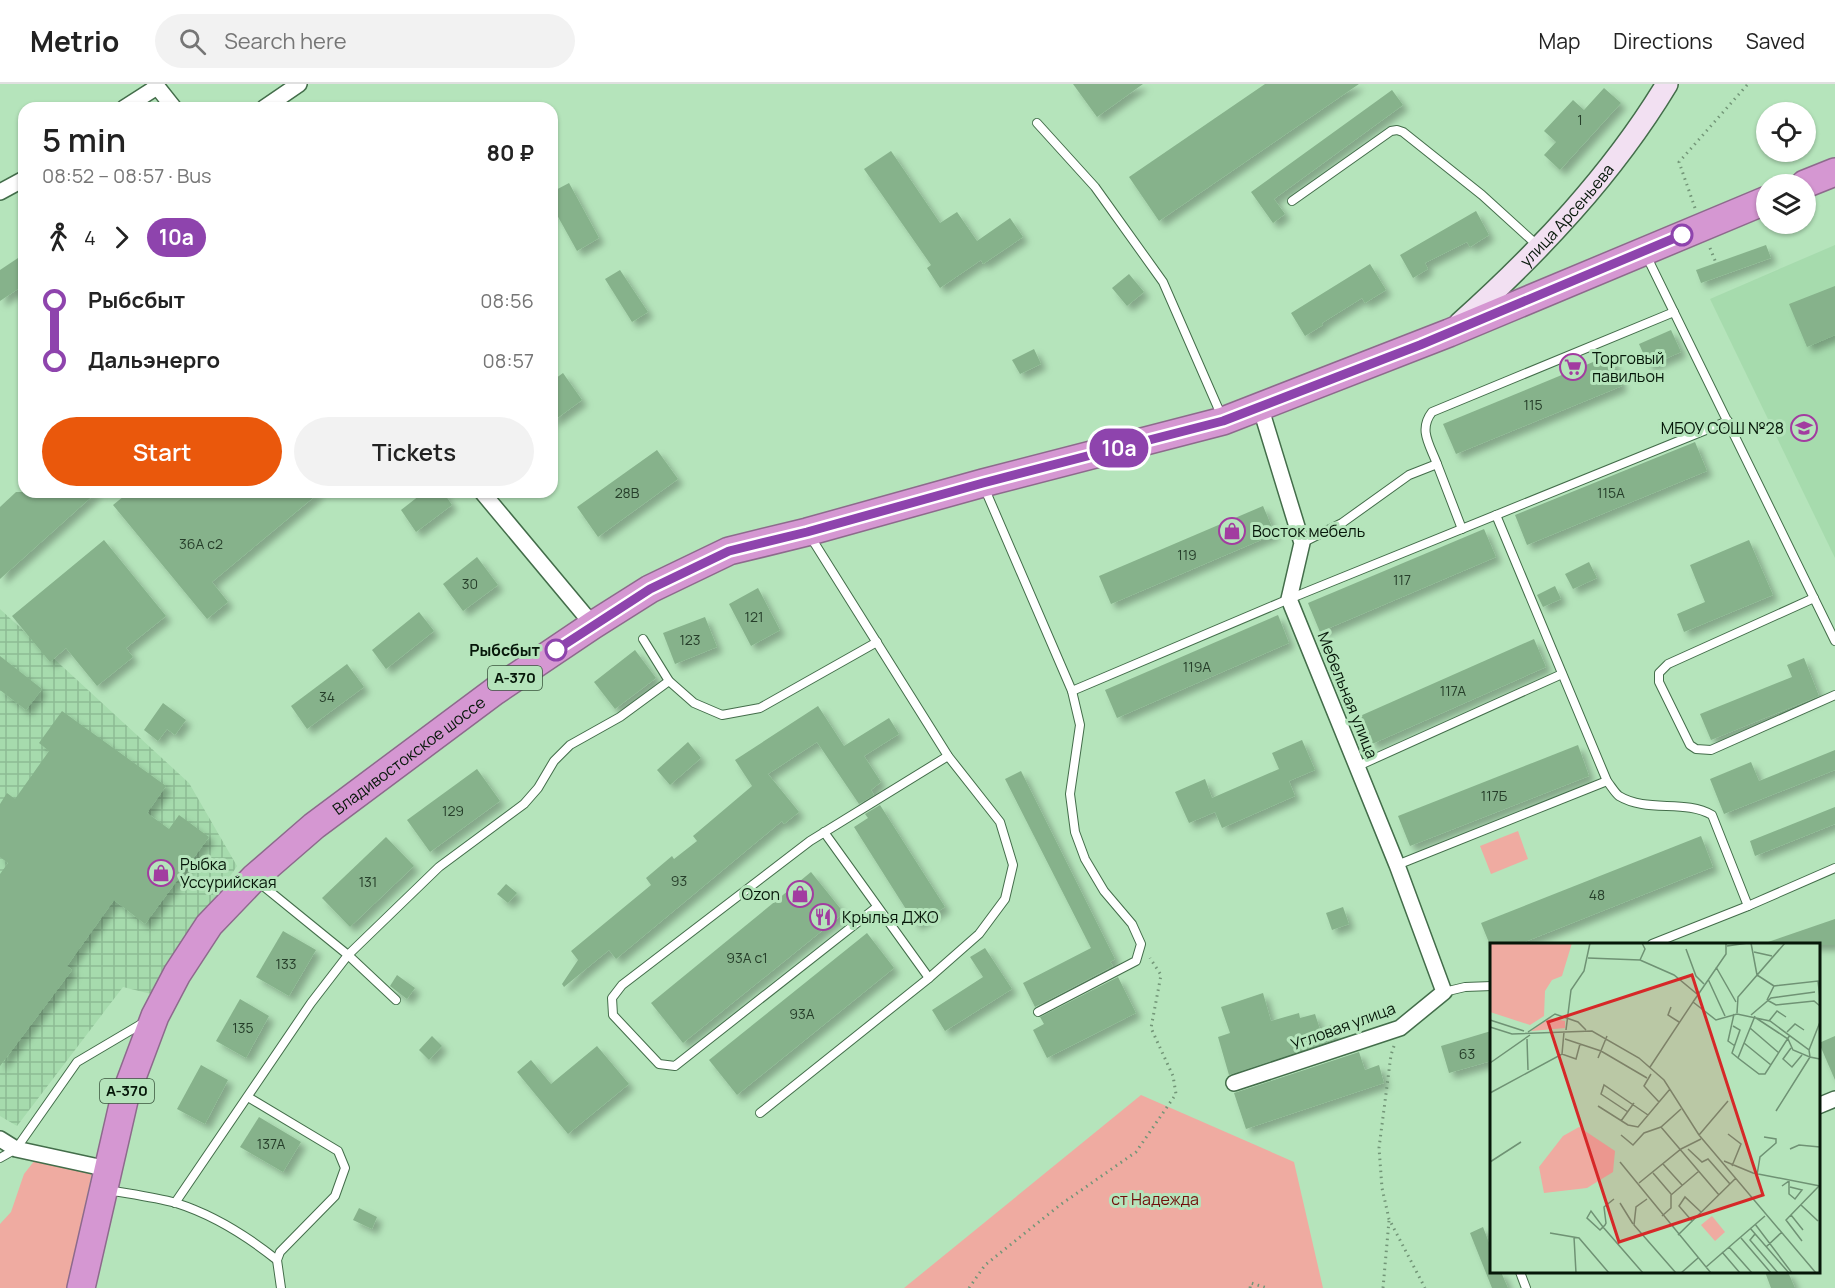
<!DOCTYPE html>
<meta charset="utf-8">
<style>
:root{--surface:#fff;--page:#f2f2f2;--text:#222;--muted:#767676;--line:#e0e0e0;--accent:#ea580c}
body{margin:0;font-family:Manrope,sans-serif;background:var(--page);color:var(--text);height:100vh;display:flex;flex-direction:column;font-size:22px;white-space:nowrap}
*{box-sizing:border-box;margin:0}
p{font-size:20px;color:var(--muted)}
.icon{flex:none;width:33px;height:33px;fill:none;stroke:currentColor;stroke-width:2;stroke-linecap:round;stroke-linejoin:round}
.map{position:relative;flex:1;overflow:hidden}
.details{position:absolute;left:18px;top:18px;width:540px;height:396px;display:flex;flex-direction:column;background:var(--surface);border-radius:18px;box-shadow:0 2px 4px #0004}
.details>*{flex:none}
.badge{padding:0 12px;border-radius:20px;font-size:21px;line-height:39px}
.controls{position:absolute;left:1756px;top:18px;display:grid;gap:12px}
.controls a{display:grid;place-items:center;width:60px;height:60px;border-radius:50%;background:var(--surface);box-shadow:0 2px 4px #0004;font-size:30px}
.map>.badge{position:absolute;translate:-50% -50%;box-shadow:0 0 0 3px #fff}
.legs{display:flex;align-items:center;gap:9px;height:66px;padding:0 24px;font-size:20px}
.legs p{margin-inline-start:auto}
.summary{display:flex;align-items:center;justify-content:space-between;height:102px;padding:0 24px}
h1{font-size:33px;font-weight:600;line-height:45px}
.cta{display:flex;gap:12px;margin-top:auto;padding:12px 24px}
.cta a{flex:1;height:69px;border-radius:36px;background:var(--accent);color:#fff;font-size:24px;font-weight:600;line-height:69px;text-align:center}
.cta a+a{background:var(--page);color:var(--text)}
ul{padding:0 24px;list-style:none}
li{display:flex;align-items:center;gap:21px;height:60px;font-size:22px}
li i{display:grid;place-items:center;width:9px;height:100%;margin:0 8px;background:currentColor}
li i::after{content:'';width:15px;height:15px;margin:-8px;border:4px solid;border-radius:50%;background:var(--surface)}
li p{margin-inline-start:auto}
li:first-child i{background:linear-gradient(#0000 50%,currentColor 0)}
li:last-child i{background:linear-gradient(currentColor 50%,#0000 0)}
header{display:flex;align-items:center;gap:36px;box-sizing:border-box;height:84px;padding:0 30px;background:var(--surface);border-bottom:2px solid var(--line)}
header strong{font-size:28px}
nav{display:flex;gap:33px;margin-inline-start:auto;font-size:21px}
.search{width:420px;height:54px;background:var(--page);display:flex;align-items:center;gap:15px;box-sizing:border-box;padding:0 21px;border-radius:33px;color:var(--muted);font-size:22px}
.map>svg:first-child{display:block}
.built{fill:#a6dbad}
.industrial{fill:url(#industrial-grid)}
.green{fill:#efaba1}
.building{fill:#86b28b;filter:url(#shadow)}
.lines{fill:none;stroke-linecap:round;stroke-linejoin:round}
.lane-casing{stroke:#436d4a;stroke-width:10}
.street-casing{stroke:#436d4a;stroke-width:18}
.secondary-casing{stroke:#436d4a;stroke-width:24}
.highway-casing{stroke:#8d6a8c;stroke-width:30}
.path{stroke:#729577;stroke-width:3;stroke-dasharray:1.5 4.5;stroke-linecap:butt}
.lane{stroke:#fff;stroke-width:8}
.street{stroke:#fff;stroke-width:15}
.secondary{stroke:#f2e0f2;stroke-width:21}
.highway{stroke:#d597d2;stroke-width:27}
.line-1-casing{stroke:#fff;stroke-width:14}
.line-1{stroke:#8e44ad;stroke-width:9}
.stop-1-dot{fill:#fff;stroke:#8e44ad;stroke-width:3}
.labels{text-anchor:middle;stroke-width:6;stroke-linejoin:round;paint-order:stroke}
.number-label{font-size:14px;fill:#263e2a}
.shield{fill:#b5e4bb;stroke:#3a543e;stroke-width:1.5}
.shield-label{font-size:15px;font-weight:bold;fill:#061709}
.street-label{font-size:16px;fill:#061709;stroke:#b5e4bb}
.poi-label{font-size:16px;fill:#061709;stroke:#b5e4bb;text-anchor:start}
.stop-label{font-size:16px;font-weight:bold;fill:#061709;stroke:#b5e4bb;text-anchor:end}
.park-label{font-size:16px;fill:#700e0b;stroke:#b5e4bb}
.inset-road{fill:none;stroke:#6f9274;stroke-width:1.5}
.view{fill:#d62828;fill-opacity:0.15;stroke:#d62828;stroke-width:3}
.inset-edge{fill:none;stroke:#061709;stroke-width:3}
</style>
<header>
<strong>Metrio</strong>
<div class="search"><svg class="icon" aria-label="search" viewBox="0 0 24 24"><circle cx="10" cy="10" r="6"/><path d="M15 15l6 6"/></svg>Search here</div>
<nav><a>Map</a><a>Directions</a><a>Saved</a></nav>
</header>
<div class="map">
<svg width="1835" height="1204" viewBox="0 0 1835 1204">
<defs>
<pattern id="industrial-grid" width="8" height="8" patternUnits="userSpaceOnUse" patternTransform="scale(1.5)"><rect width="8" height="8" fill="#a6dbad"/><path d="M0 4h8M4 0v8" fill="none" stroke="#8dbb94"/></pattern>
<filter id="shadow"><feDropShadow dx="5.5" dy="5.5" stdDeviation="3" flood-color="#0004"/></filter>
</defs>
<rect width="100%" height="100%" fill="#b5e4bb"/>
<!-- built -->
<path class="built" d="M1835 161V474L1710 215Z"/>
<!-- industrial -->
<path class="industrial" d="M0 525 189 699 237 782 151 910 123 903 17 1042 0 1032Z"/>
<!-- green -->
<g class="green">
<path d="M1518 747 1528 775 1491 790 1480 762Z"/>
<path d="M1141 1011 1294 1078 1323 1204H904Z"/>
<path d="M35 1076 92 1089 67 1204H0V1140L11 1128 24 1090Z"/>
</g>
<!-- building -->
<g class="building">
<path d="M1073 0H1143L1097 33Z"/>
<path d="M1265 0H1359L1159 137 1129 93Z"/>
<path d="M1604 4 1621 19 1560 86 1544 71 1556 58 1544 47 1573 16 1584 26Z"/>
<path d="M1392 6 1403 21 1274 115 1285 130 1273 139 1251 108Z"/>
<path d="M891 67 940 139 957 128 977 157 1010 134 1023 153 983 180 981 176 940 204 927 184 931 181 864 85Z"/>
<path d="M569 99 599 154 577 167 552 122V108Z"/>
<path d="M1476 127 1489 151 1470 163 1467 158 1425 179 1428 185 1413 194 1400 171Z"/>
<path d="M1766 161 1771 174 1701 199 1696 186Z"/>
<path d="M24 170V201L0 217V186Z"/>
<path d="M1370 180 1386 206 1365 219 1362 214 1322 239 1323 241 1305 252 1291 229Z"/>
<path d="M620 186 648 228 632 238 605 195Z"/>
<path d="M1129 190 1144 208 1127 222 1112 204Z"/>
<path d="M1835 202V251L1807 263 1789 220Z"/>
<path d="M1671 246 1681 268 1649 282 1639 260Z"/>
<path d="M1034 265 1041 280 1020 290 1012 276Z"/>
<path d="M1610 271 1622 302 1456 370 1443 340Z"/>
<path d="M563 289 582 316 552 338V297Z"/>
<path d="M1695 358 1707 387 1527 461 1515 431Z"/>
<path d="M657 366 678 395 598 453 577 423Z"/>
<path d="M16 408H97L0 495V423Z"/>
<path d="M129 408H320L212 498 228 518 207 535 113 421Z"/>
<path d="M424 408H443L452 421 416 448 401 426Z"/>
<path d="M1263 422 1275 450 1111 520 1099 492Z"/>
<path d="M1484 445 1496 473 1320 548 1308 519Z"/>
<path d="M104 456 166 532 126 564 133 573 97 602 66 564 50 578 12 532Z"/>
<path d="M1749 456 1773 511 1684 548 1677 530 1705 518 1690 481Z"/>
<path d="M477 473 498 501 463 527 443 500Z"/>
<path d="M1589 478 1597 494 1573 505 1565 490Z"/>
<path d="M1555 502 1561 515 1543 523 1537 511Z"/>
<path d="M758 504 780 546 751 562 729 520Z"/>
<path d="M419 528 434 547 386 585 372 566Z"/>
<path d="M1278 531 1289 559 1117 634 1105 606Z"/>
<path d="M705 533 717 563 675 580 663 549Z"/>
<path d="M1534 555 1546 583 1372 660 1360 632Z"/>
<path d="M635 566 656 594 615 625 594 598Z"/>
<path d="M0 572 42 605 26 626 0 606Z"/>
<path d="M1804 574 1819 612 1711 656 1700 630 1792 593 1787 581Z"/>
<path d="M347 580 364 603 307 645 291 622Z"/>
<path d="M163 619 186 636 175 651 167 645 158 657 144 646Z"/>
<path d="M818 622 844 662 889 634 899 650 864 672 881 698 871 706 874 711 859 720 817 658 768 690 799 728 784 740 782 737 616 875 609 866 564 903 562 900 578 876 571 867 651 801 646 794 672 772 674 775 697 757 693 752 752 702 735 676Z"/>
<path d="M62 627 166 702 147 729 169 745 179 731 209 753 145 840 114 816 67 882 72 886 0 982V790L8 779 0 773V720L7 709 15 715 49 667 39 659Z"/>
<path d="M1302 656 1315 686 1289 697 1295 712 1222 744 1215 728 1189 739 1175 708 1205 695 1212 714 1279 685 1272 669Z"/>
<path d="M688 658 701 674 670 701 657 686Z"/>
<path d="M1578 661 1589 692 1410 762 1398 732Z"/>
<path d="M1835 666V686L1724 730 1710 695 1751 678 1759 697Z"/>
<path d="M477 685 500 717 430 768 407 736Z"/>
<path d="M1021 687 1115 875 1110 878 1113 882 1035 923 1023 899 1091 864 1005 695Z"/>
<path d="M880 721 945 823 916 841 854 743 868 734 865 730Z"/>
<path d="M1835 723V740L1755 772 1750 757Z"/>
<path d="M1701 752 1713 783 1517 861H1490L1481 839Z"/>
<path d="M386 753 414 782 350 843 322 814Z"/>
<path d="M811 788 844 829 683 959 651 919Z"/>
<path d="M506 800 517 809 508 819 497 810Z"/>
<path d="M1343 823 1349 840 1332 846 1326 829Z"/>
<path d="M1835 835V861H1768V858Z"/>
<path d="M283 847 316 866 289 912 256 893Z"/>
<path d="M867 849 894 884 737 1011 709 976Z"/>
<path d="M985 864 1012 905 945 947 932 926 983 893 970 873Z"/>
<path d="M397 891 415 904 407 915 390 902Z"/>
<path d="M1118 893 1136 929 1047 974 1033 946 1044 940 1040 933Z"/>
<path d="M1263 909 1271 937 1299 929 1300 934 1315 930 1320 945 1331 941 1334 956 1229 991 1218 953 1230 949 1221 923Z"/>
<path d="M240 915 269 932 246 974 216 957Z"/>
<path d="M1491 947V977L1449 989 1441 962Z"/>
<path d="M432 952 442 962 429 976 419 966Z"/>
<path d="M1835 952V996L1819 959Z"/>
<path d="M597 962 629 1000 568 1050 517 988 531 976 551 1000Z"/>
<path d="M1359 968 1365 986 1379 981 1384 999 1246 1045 1234 1009Z"/>
<path d="M201 981 228 996 205 1040 177 1025Z"/>
<path d="M259 1033 301 1058 283 1088 240 1063Z"/>
<path d="M359 1124 377 1133 372 1145 353 1136Z"/>
<path d="M1483 1143 1491 1164V1188H1501L1508 1204H1492L1470 1149Z"/>
<path d="M1765 1188H1788L1795 1204H1771Z"/>
</g>
<g class="lines">
<defs>
<g id="lane">
<path d="M1037 39 1095 103 1163 198 1222 333"/>
<path d="M1292 117 1391 47 1397 46 1403 48 1482 111 1537 161"/>
<path d="M1646 171 1835 557"/>
<path d="M1437 380 1462 445"/>
<path d="M984 403 1072 607 1080 641 1070 710 1075 748 1085 775 1104 807 1132 840 1141 860 1136 877 1038 928"/>
<path d="M1496 431 1607 697C1611 702 1615 709 1619 712 1647 729 1685 715 1712 731L1748 822"/>
<path d="M1302 459 1342 439 1409 391 1437 380C1430 361 1418 346 1432 328L1674 228"/>
<path d="M1814 514 1668 580 1659 589V598L1690 661 1696 665 1711 666 1835 611"/>
<path d="M643 555 669 597 694 619 722 631 760 624 877 558"/>
<path d="M1072 607 1289 515 1728 337"/>
<path d="M1358 682 1562 590"/>
<path d="M824 748 929 894"/>
<path d="M1397 781 1607 697"/>
<path d="M257 797 348 871 396 916"/>
<path d="M877 823 675 982 659 980 613 931 612 914 622 901 810 757 948 672"/>
<path d="M1652 860 1748 822 1835 784"/>
<path d="M1444 908 1465 903 1492 902"/>
<path d="M248 1013 338 1067 345 1084 335 1112 280 1168 277 1176 281 1204"/>
<path d="M760 1029 929 894 979 850 1005 815 1013 781 1000 738 948 672 810 452"/>
<path d="M0 1074 16 1065 77 978 143 939"/>
<path d="M108 1106C130 1110 154 1113 176 1119 214 1131 247 1152 277 1176"/>
<path d="M175 1119 311 919 348 871 439 783 524 720 538 704 554 677 570 661 620 633 669 597"/>
<path d="M1520 1188 1526 1204"/>
</g>
<g id="street">
<path d="M155 0 174 24"/>
<path d="M124 24 157 3"/>
<path d="M264 24 299 0"/>
<path d="M0 108 24 95"/>
<path d="M482 408 593 541"/>
<path d="M1234 999 1400 944 1444 908 1397 781 1289 515 1302 459 1260 322"/>
<path d="M1818 1022 1835 1015"/>
<path d="M0 1055 16 1065 108 1085"/>
</g>
<g id="secondary">
<path id="s1" d="M1460 239C1538 169 1612 91 1667 0"/>
</g>
<g id="highway">
<path d="M1805 100 1835 88"/>
<path id="s2" d="M81 1204 125 1012 155 932 177 890 209 841 254 794 314 742 495 607 593 541 650 505 729 467 807 448 983 399 1223 337 1449 249 1767 116"/>
</g>
</defs>
<!-- lane casing -->
<use href="#lane" class="lane-casing"/>
<!-- street casing -->
<use href="#street" class="street-casing"/>
<!-- secondary casing -->
<use href="#secondary" class="secondary-casing"/>
<!-- highway casing -->
<use href="#highway" class="highway-casing"/>
<!-- path -->
<g class="path">
<path d="M1695 124 1679 78 1748 0"/>
<path d="M1710 164 1716 179"/>
<path d="M1394 962 1391 971 1379 1064 1382 1104 1389 1135 1425 1204"/>
<path d="M969 1204 985 1181 1060 1121 1136 1068 1176 1010 1173 992 1151 944 1161 891 1150 874"/>
<path d="M1250 1204 1251 1199 1267 1204"/>
<path d="M1383 1204 1389 1137"/>
</g>
<!-- lane -->
<use href="#lane" class="lane"/>
<!-- street -->
<use href="#street" class="street"/>
<!-- secondary -->
<use href="#secondary" class="secondary"/>
<!-- highway -->
<use href="#highway" class="highway"/>
</g>
<g class="lines">
<defs>
<path id="line-1" d="M556 566 650 505 729 467 807 448 983 399 1223 337 1420 261 1682 151"/>
</defs>
<!-- line-1 casing -->
<use href="#line-1" class="line-1-casing"/>
<!-- line-1 -->
<use href="#line-1" class="line-1"/>
</g>
<!-- icons -->
<defs>
<symbol id="supermarket-ring" viewBox="-11 -11 22 22"><circle r="9.5" fill="#b5e4bb" stroke="#a23ca0" stroke-width="1.5"/><path d="M-6-5.5h2.5l.6 2H6L4.5 2H-2.5L-4.4-4H-6ZM-1.5 3.2a1.3 1.3 0 1 0 .1 0ZM3 3.2a1.3 1.3 0 1 0 .1 0Z" fill="#a23ca0"/></symbol>
<symbol id="school-ring" viewBox="-11 -11 22 22"><circle r="9.5" fill="#b5e4bb" stroke="#a23ca0" stroke-width="1.5"/><path d="M0-5L7-2L0 1L-7-2ZM-4 1L0 2.5L4 1V4Q0 6-4 4Z" fill="#a23ca0"/></symbol>
<symbol id="shop-ring" viewBox="-11 -11 22 22"><circle r="9.5" fill="#b5e4bb" stroke="#a23ca0" stroke-width="1.5"/><path d="M-5-2.5h2.3a2.7 3.5 0 0 1 5.4 0H5L5.5 6h-11ZM-1.5-2.5h3a1.5 2.3 0 0 0-3 0Z" fill="#a23ca0"/></symbol>
<symbol id="restaurant-ring" viewBox="-11 -11 22 22"><circle r="9.5" fill="#b5e4bb" stroke="#a23ca0" stroke-width="1.5"/><path d="M-5-6h1v4h1v-4h1v4h1v-4h1v5L-1.5 .5V6h-2V.5L-5-1ZM5-6V6H3V1.5H1.5Q1.5-4 5-6Z" fill="#a23ca0"/></symbol>
</defs>
<g fill-rule="evenodd">
<use href="#supermarket-ring" x="1558" y="268" width="30" height="30"/>
<use href="#school-ring" x="1789" y="329" width="30" height="30"/>
<use href="#shop-ring" x="1217" y="432" width="30" height="30"/>
<use href="#shop-ring" x="146" y="774" width="30" height="30"/>
<use href="#shop-ring" x="785" y="795" width="30" height="30"/>
<use href="#restaurant-ring" x="808" y="818" width="30" height="30"/>
</g>
<!-- markers -->
<g class="stop-1-dot">
<circle cx="1682" cy="151" r="10"/>
<circle cx="556" cy="566" r="10"/>
</g>
<g class="labels">
<!-- number labels -->
<g class="number-label">
<text x="1580" y="41">1</text>
<text x="1533" y="326">115</text>
<text x="627" y="414">28В</text>
<text x="1611" y="414">115А</text>
<text x="201" y="465">36А с2</text>
<text x="1187" y="476">119</text>
<text x="1402" y="501">117</text>
<text x="470" y="505">30</text>
<text x="754" y="538">121</text>
<text x="690" y="561">123</text>
<text x="1197" y="588">119А</text>
<text x="1453" y="612">117А</text>
<text x="327" y="618">34</text>
<text x="1494" y="717">117Б</text>
<text x="453" y="732">129</text>
<text x="679" y="802">93</text>
<text x="368" y="803">131</text>
<text x="1597" y="816">48</text>
<text x="747" y="879">93А с1</text>
<text x="286" y="885">133</text>
<text x="802" y="935">93А</text>
<text x="243" y="949">135</text>
<text x="1467" y="975">63</text>
<text x="271" y="1065">137А</text>
</g>
<!-- shield labels -->
<g class="shield">
<rect x="488" y="582" width="54" height="24" rx="4.5"/>
<rect x="100" y="995" width="54" height="24" rx="4.5"/>
</g>
<g class="shield-label">
<text x="515" y="599">А-370</text>
<text x="127" y="1012">А-370</text>
</g>
<!-- street labels -->
<g class="street-label">
<text dy="6" stroke="none"><textPath href="#s1" startOffset="152">улица Арсеньева</textPath></text>
<text transform="translate(1348 611) rotate(68)" y="6">Мебельная улица</text>
<text dy="6" stroke="none"><textPath href="#s2" startOffset="651">Владивостокское шоссе</textPath></text>
<text transform="translate(1343 942) rotate(-20)" y="6">Угловая улица</text>
</g>
<!-- poi labels -->
<g class="poi-label">
<text x="1592" y="280">Торговый<tspan x="1592" dy="18">павильон</tspan></text>
<text x="1784" y="350" text-anchor="end">МБОУ СОШ №28</text>
<text x="1252" y="453">Восток мебель</text>
<text x="180" y="786">Рыбка<tspan x="180" dy="18">Уссурийская</tspan></text>
<text x="780" y="816" text-anchor="end">Ozon</text>
<text x="842" y="839">Крылья ДЖО</text>
</g>
<!-- stop labels -->
<g class="stop-label">
<text x="540" y="572">Рыбсбыт</text>
</g>
<!-- park labels -->
<g class="park-label">
<text x="1155" y="1121">ст Надежда</text>
</g>
</g>
<!-- overview -->
<g transform="translate(1490 859)">
<rect width="330" height="330" fill="#b5e4bb"/>
<path d="M59 75 75 78V85L41 88ZM89 184 125 208 123 229 97 245 54 250 49 224 73 193ZM222 273 235 289 225 298 211 282Z" fill="#efaba1"/>
<path d="M0 0H82L72 33 62 37 55 48 54 73 40 82 0 69Z" fill="#efaba1"/>
<path class="inset-road" d="M261 0 267 32 284 43M237 3 258 0M196 6 206 33 214 41M264 9 282 13M98 15 150 17M150 17 184 32 207 51M150 17 155 6 152 0M226 24 246 59M218 36 235 73M277 57 284 43 328 38 330 55M277 57 286 62 324 58 330 63M203 59 236 11V0M181 64 178 72 189 79M247 70 248 54 295 0M244 71 238 98 245 103M261 72 281 55 325 49M265 73 248 115 269 131H275L300 92M266 75 298 96 303 107 320 114 286 168M0 77 34 88M279 78 287 68 296 74M243 83 250 87 242 110 248 115M0 84 22 91 102 88 149 115 174 137 209 192 326 330M260 85 289 110M76 87 81 47 94 28 100 0M38 89 65 71 88 79 96 87M297 89 305 81 314 87M37 96 38 127M75 96 111 108 157 135M254 100 281 122M301 105 293 116 302 124 312 112M319 107 330 79M72 111 74 89M108 115 117 93M0 120 40 92M160 124 203 59 226 77 247 71 280 78 319 107 320 114 330 116M161 131 154 143 169 159M0 150 72 111 86 116 90 101M108 163 138 182 148 184 180 146M138 169 111 151 114 142 158 172M131 178 144 160M171 184 229 252M238 191 251 201 242 223M131 192 143 202 154 190 171 184 191 166M209 192 238 158M198 206 212 219 218 216 240 241M300 206 309 202 330 204M234 218 263 230 330 243M0 219 31 199M130 219 221 330M173 221 192 242M163 230 181 251M267 232 270 214 286 200V196L274 194M149 240 191 206 211 196M292 243 299 238V251L305 256 312 247 300 244M124 256 114 264 116 280 115 282 110 287 97 275 101 268 113 284 153 330M157 256 146 264 144 282 186 330M130 260 143 281M311 262 328 278M301 272 313 287M172 273 181 265V252L209 228M202 278 189 263 195 254 211 269M265 281 302 330M260 285 299 330M60 290 89 295 119 330M265 291 260 297 288 330M188 292 246 235M84 294 86 330M251 295 281 330M312 298 296 277 329 243M239 304 262 330M276 304 292 289M232 309 250 330M216 324 275 273M191 330 208 315"/>
<path class="view" d="M202 32 273 252 129 299 58 79Z"/>
<rect width="330" height="330" class="inset-edge"/>
</g>
</svg>
<div class="controls">
<a><svg class="icon" aria-label="locate" viewBox="0 0 24 24"><circle cx="12" cy="12" r="6"/><path d="M12 2v4M12 18v4M2 12h4M18 12h4"/></svg></a>
<a><svg class="icon" aria-label="layers" viewBox="0 0 24 24"><path d="M12 4l9 5-9 5-9-5zM3 14l9 5 9-5"/></svg></a>
</div>
<b class="badge" style="left:1119px;top:364px;background:#8e44ad;color:#fff">10а</b>
<section class="details">
<div class="summary"><div><h1>5 min</h1><p>08:52 – 08:57 · Bus</p></div><b>80 ₽</b></div>
<div class="legs"><svg class="icon" aria-label="walk" viewBox="0 0 24 24"><circle cx="13" cy="4" r="2"/><path d="M13 8l-2 6 4 7M11 14l-3 7M7 12l3-4h3l4 4"/></svg>4<svg class="icon" aria-label="forward" viewBox="0 0 24 24"><path d="M9 5l7 7-7 7"/></svg><b class="badge" style="background:#8e44ad;color:#fff">10а</b></div>
<ul>
<li><i style="color:#8e44ad"></i><b>Рыбсбыт</b><p>08:56</p></li>
<li><i style="color:#8e44ad"></i><b>Дальэнерго</b><p>08:57</p></li>
</ul>
<div class="cta"><a>Start</a><a>Tickets</a></div>
</section>
</div>
